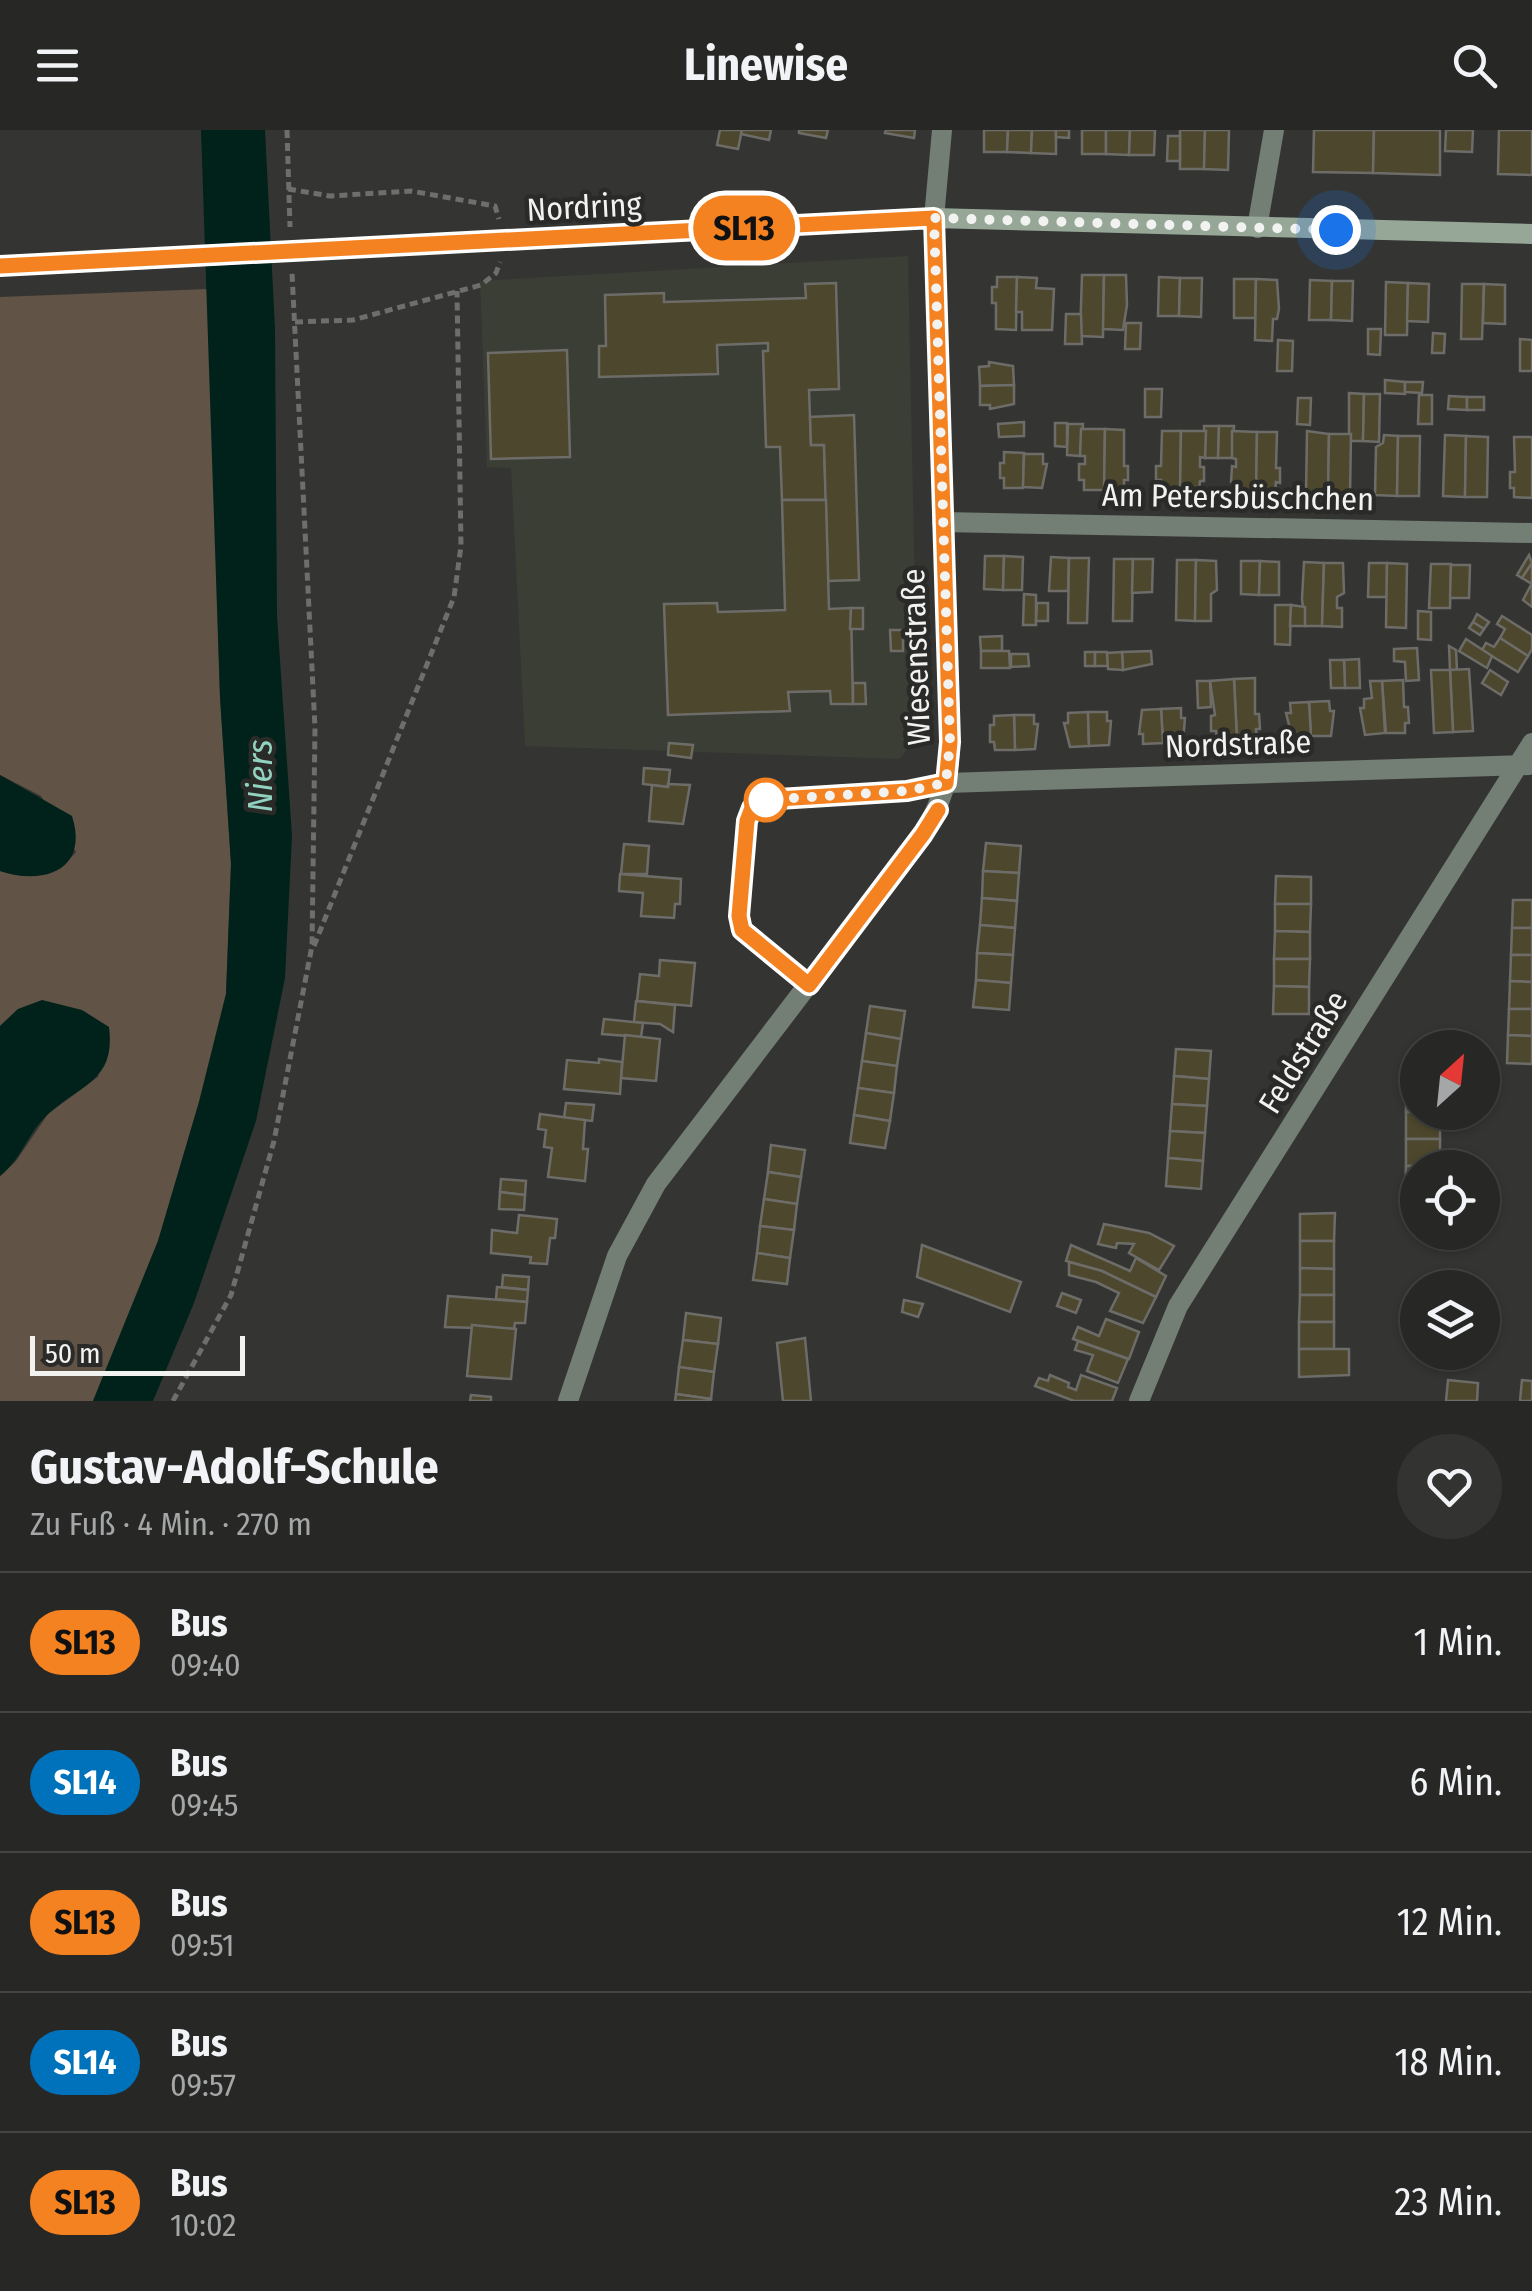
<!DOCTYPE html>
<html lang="de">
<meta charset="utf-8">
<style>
:root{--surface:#272826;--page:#333432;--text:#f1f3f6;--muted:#a4a6a7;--line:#434443}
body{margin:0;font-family:"Fira Sans Condensed",sans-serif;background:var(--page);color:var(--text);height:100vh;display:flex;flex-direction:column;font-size:38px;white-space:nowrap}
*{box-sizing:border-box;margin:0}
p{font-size:32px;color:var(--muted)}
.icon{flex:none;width:55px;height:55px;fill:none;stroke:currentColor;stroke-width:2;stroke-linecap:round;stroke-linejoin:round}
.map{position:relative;height:1271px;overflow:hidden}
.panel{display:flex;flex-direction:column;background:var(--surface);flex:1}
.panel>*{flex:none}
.badge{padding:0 20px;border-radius:32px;font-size:35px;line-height:65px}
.needle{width:65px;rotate:27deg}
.buttons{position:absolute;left:1400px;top:900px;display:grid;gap:20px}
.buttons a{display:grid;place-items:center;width:100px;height:100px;border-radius:50%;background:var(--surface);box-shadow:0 2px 8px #0004,0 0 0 2px var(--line);font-size:50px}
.scale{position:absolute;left:30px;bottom:25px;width:215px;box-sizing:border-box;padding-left:10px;border:5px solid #f2f3f1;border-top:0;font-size:28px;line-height:35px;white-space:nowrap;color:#f2f3f1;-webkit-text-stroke:8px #2a2b28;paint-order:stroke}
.you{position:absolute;width:50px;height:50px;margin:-25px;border:8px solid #fff;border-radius:50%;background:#1a73e8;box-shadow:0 0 0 15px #1a73e833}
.map>.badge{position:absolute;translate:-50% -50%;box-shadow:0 0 0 5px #fff}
.round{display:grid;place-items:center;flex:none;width:105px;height:105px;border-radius:52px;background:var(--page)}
.headline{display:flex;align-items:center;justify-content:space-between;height:170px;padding:0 30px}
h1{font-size:48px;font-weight:700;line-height:75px}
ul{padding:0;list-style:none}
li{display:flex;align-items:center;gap:30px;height:140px;padding:0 30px;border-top:2px solid var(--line)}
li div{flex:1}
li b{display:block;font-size:38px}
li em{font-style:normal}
li .badge{min-width:110px;font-weight:700;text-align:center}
header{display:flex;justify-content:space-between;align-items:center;height:130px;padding:0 30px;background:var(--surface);font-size:45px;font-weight:700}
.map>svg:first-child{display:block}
.built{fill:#3b3e35}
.green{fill:#615345}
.water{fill:#01221a}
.building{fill:#4d472d;stroke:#6d6c68;stroke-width:2.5}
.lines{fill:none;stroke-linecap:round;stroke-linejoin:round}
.path{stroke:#6e6f6c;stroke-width:5;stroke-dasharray:8 5;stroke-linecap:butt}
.lane{stroke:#737e75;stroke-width:11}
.street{stroke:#737e75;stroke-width:20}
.secondary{stroke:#96a798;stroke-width:20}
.secondary-bridge{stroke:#96a798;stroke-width:20}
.line-casing{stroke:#fff;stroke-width:22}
.line{stroke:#f58220;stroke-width:15}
.walk{stroke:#f2f3f1;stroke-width:10;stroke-dasharray:0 18}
.stop-dot{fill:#fff;stroke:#f58220;stroke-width:5}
.labels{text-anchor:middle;stroke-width:9;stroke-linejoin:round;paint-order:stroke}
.street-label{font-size:32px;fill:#f2f3f1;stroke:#2a2b28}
.water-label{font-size:35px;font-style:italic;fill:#91d2c0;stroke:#2a2b28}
</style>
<header><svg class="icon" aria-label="menu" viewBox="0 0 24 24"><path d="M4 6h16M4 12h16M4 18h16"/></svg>Linewise<svg class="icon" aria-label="search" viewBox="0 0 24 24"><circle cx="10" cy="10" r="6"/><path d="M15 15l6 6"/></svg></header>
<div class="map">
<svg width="1532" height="1271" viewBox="0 0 1532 1271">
<rect width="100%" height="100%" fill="#343532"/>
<!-- built -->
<path class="built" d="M908 126 918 607 899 629 525 616 511 338 487 337 480 151Z"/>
<!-- green -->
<path class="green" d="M208 159 220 567 231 734 226 864 199 972 158 1111 93 1271H0V1046L16 1031 48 984 99 946 18 879 0 896V741C30 751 57 746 76 722L41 666 0 645V167Z"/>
<!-- water -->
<g class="water">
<path d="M201 0H265L275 199 277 486 292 706 285 848 256 991 194 1173 153 1271H93L158 1111 199 972 226 864 231 734 220 567Z"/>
<path d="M0 645 72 686C89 739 45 756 0 741Z"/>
<path d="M42 870 82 880 109 897C116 952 80 954 47 985 28 1003 21 1030 0 1046V896L18 879Z"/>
</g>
<!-- building -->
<g class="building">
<path d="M720 0H742L738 19 717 15Z"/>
<path d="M742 0H771L769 10 741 4Z"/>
<path d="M799 0H828L826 8 799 3Z"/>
<path d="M886 0H915L914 8 885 3Z"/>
<path d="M984 0H1008L1007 22H984Z"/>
<path d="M1008 0H1032L1031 23 1007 22Z"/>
<path d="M1032 0H1056V24L1031 23Z"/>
<path d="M1056 0H1069V8L1056 7Z"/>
<rect x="1082" y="0" width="24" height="24"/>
<path d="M1106 0H1130L1129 25 1106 24Z"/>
<path d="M1130 0H1155L1154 25H1129Z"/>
<path d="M1180 0H1205L1204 39H1180Z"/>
<path d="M1205 0H1229L1228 40 1204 39Z"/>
<path d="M1314 0H1374L1373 43 1313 42Z"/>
<path d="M1374 0H1440V45L1373 43Z"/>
<path d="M1446 0H1473L1472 22 1445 21Z"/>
<path d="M1499 0H1532V45L1498 44Z"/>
<path d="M1168 6H1180V31H1167Z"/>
<path d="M1082 145H1104L1103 207 1080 206Z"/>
<path d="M1104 145H1126L1127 175 1123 200 1103 199Z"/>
<path d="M997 147H1017L1016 200 996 199V173H992V157H997Z"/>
<path d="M1017 147 1037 148 1036 158 1054 159 1052 200H1022V182H1016Z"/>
<path d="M1159 147 1180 148 1179 186H1158Z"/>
<path d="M1180 148H1202L1201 187 1179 186Z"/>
<path d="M1234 149H1256L1255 188H1234Z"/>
<path d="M1256 149 1277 150 1279 179 1277 189H1273L1272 211 1255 210Z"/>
<path d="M1310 150 1332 151 1331 190H1309Z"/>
<path d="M1332 151H1353L1352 191 1331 190Z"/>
<path d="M1386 152 1408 153 1407 205H1385Z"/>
<path d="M836 153 839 259 809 260 811 315H824L826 370H782L780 317H766L763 221H768V213L717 215 718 244 599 247V216H606L605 165 664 163V172L806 168 805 154Z"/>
<path d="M1408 153 1429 154 1428 192 1407 191Z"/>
<path d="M1462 154H1484L1482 209H1461Z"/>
<path d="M1484 154 1505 155V194L1483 193Z"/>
<path d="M1066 184H1081L1082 214H1065Z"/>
<path d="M1126 193H1141L1140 219H1125Z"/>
<path d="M1368 199H1381L1380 225 1368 224Z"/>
<path d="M1433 203 1445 204 1444 223H1432Z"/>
<path d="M1520 209 1532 210V241H1520Z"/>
<path d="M1278 210 1293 211 1292 241H1277Z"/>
<path d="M567 220 570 327 491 329 488 223Z"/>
<path d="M989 232 1013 236 1014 255 980 256 979 237 989 236Z"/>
<path d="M1385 250 1405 252V264L1385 263Z"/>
<path d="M1405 252H1423L1422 263 1405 262Z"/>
<path d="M1014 255V274L990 279V275H980V256Z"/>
<path d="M1145 259H1162L1161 287H1145Z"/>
<path d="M1349 263 1364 264 1363 311H1351L1349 304Z"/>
<path d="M1364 264H1380L1379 312 1363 311Z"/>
<path d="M1419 265H1432V294H1418Z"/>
<path d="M1449 266 1467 267V280L1448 279Z"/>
<rect x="1467" y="267" width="17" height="13"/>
<path d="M1298 268H1311L1310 295 1297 294Z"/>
<path d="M854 285 859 450 828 451 824 315H811L810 287Z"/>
<path d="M1024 292V306L999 307 998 294Z"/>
<path d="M1055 293H1067V317L1055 316Z"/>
<path d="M1068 294H1083L1080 326 1067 325Z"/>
<path d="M1204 296H1219L1218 328H1205Z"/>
<path d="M1219 296H1234L1232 328H1218Z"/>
<path d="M1081 299H1105L1104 360H1084V350H1079V334H1085V326H1080Z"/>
<path d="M1105 299 1124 300V336H1128V350H1124V361L1104 360Z"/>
<path d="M1162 301H1181L1180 361H1160L1161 350H1156V336H1161Z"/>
<path d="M1181 301H1206L1205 328 1200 327V337H1204V351H1200L1199 361H1180Z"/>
<path d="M1232 301 1257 302 1256 363H1236V353L1231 352 1232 336 1236 337V329L1232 328Z"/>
<path d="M1307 301 1329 304 1328 364 1306 365Z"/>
<path d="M1257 302H1277L1276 338H1280V353L1276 352 1275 362H1256Z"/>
<path d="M1329 304H1351L1350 365 1328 364Z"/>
<path d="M1384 305 1398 306 1397 366 1375 365 1376 317 1383 313Z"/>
<path d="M1445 305 1466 306 1465 367 1443 366Z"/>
<path d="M1398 306H1420L1419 366H1397Z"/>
<path d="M1466 306 1488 307 1487 367H1465Z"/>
<path d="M1514 307H1532V368L1514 367V358H1510V342H1515Z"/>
<path d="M1004 322 1024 323 1023 358H1004V348H1000V333H1004Z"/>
<path d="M1024 324H1043V334H1047L1042 358 1023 357Z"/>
<path d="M782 370H826L829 479 851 478 853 574H831L830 561 788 562 790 581 668 585 664 474 717 473 718 482 785 480Z"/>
<path d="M1529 425 1532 433 1522 448 1517 445Z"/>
<path d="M985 426H1004L1003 460 984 459Z"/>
<path d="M1004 426 1023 427 1022 460H1003Z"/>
<path d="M1051 427 1069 428 1068 461H1049Z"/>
<path d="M1069 428H1089L1087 493H1068Z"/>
<path d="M1114 429H1133L1132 491H1113Z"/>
<path d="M1133 429H1153L1152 462 1132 463Z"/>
<path d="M1177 430H1196L1195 491 1176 490Z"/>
<path d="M1196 430 1216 431 1217 460 1211 464V491H1195Z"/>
<path d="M1241 431H1260L1259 465 1241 464Z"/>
<path d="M1260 431 1279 432V465H1259Z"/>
<path d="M1304 432 1324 433 1322 496H1305L1302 469Z"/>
<path d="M1324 433H1343L1344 463 1337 467V478H1342V497L1322 496Z"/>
<path d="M1369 433H1387V467H1368Z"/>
<path d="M1387 433 1407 434 1406 498 1386 497Z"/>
<path d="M1532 433V454L1522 448Z"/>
<path d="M1431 434H1451L1450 478H1429Z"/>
<path d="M1451 435H1470L1469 468H1450Z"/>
<path d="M1532 453V477L1523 470Z"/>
<path d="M1024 464 1036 465V495H1023Z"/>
<path d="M1037 473H1048V491H1036Z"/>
<path d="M1275 475H1291L1290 515 1275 514Z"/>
<path d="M1291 475 1305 477V496H1290Z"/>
<path d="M851 478H863V499H850Z"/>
<path d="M1418 481 1431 482V510L1418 509Z"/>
<path d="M1477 484 1489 492 1484 499 1473 492Z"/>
<path d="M1502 486 1532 505V519L1528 526 1500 508 1505 499 1497 494Z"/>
<path d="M1473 492 1484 499 1480 505 1469 498Z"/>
<path d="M890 500H903V521H891Z"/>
<path d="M1002 506V521H981L980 507Z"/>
<path d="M1500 508 1528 526 1518 542 1482 520 1486 513 1494 517Z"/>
<path d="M1466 509 1492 526 1487 538 1459 521Z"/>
<path d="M1449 516 1456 520 1457 540H1450Z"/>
<path d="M1417 518 1419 550 1406 551 1405 532 1394 531V519Z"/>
<path d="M981 521H1009L1010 538H981Z"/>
<path d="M1151 521 1152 534 1123 540 1122 522Z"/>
<rect x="1085" y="522" width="10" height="14"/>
<path d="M1095 522H1107L1108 536H1095Z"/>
<path d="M1122 522 1123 540 1108 539 1107 523Z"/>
<path d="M1011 524H1028L1029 536 1011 537Z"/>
<path d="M1359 529 1360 558H1345L1344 530Z"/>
<path d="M1330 530H1344L1345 558H1331Z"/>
<path d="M1469 539 1473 601 1453 602 1450 540Z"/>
<path d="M1431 540H1450L1453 602 1434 603Z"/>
<path d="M1490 540 1508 552 1501 565 1482 553Z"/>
<path d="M1255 548V584H1259L1260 599H1256L1257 609 1237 610 1234 549Z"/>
<path d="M1234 549 1237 610 1217 611 1216 601H1211V586L1215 585 1210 551Z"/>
<path d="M1403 550 1404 577H1408L1409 593H1405V603H1386L1382 551Z"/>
<path d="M1197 551H1210L1211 577 1198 578Z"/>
<path d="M1370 551H1382L1385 603 1365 605 1360 578H1364V569L1372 568Z"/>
<path d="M853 553H865L866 574H853Z"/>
<path d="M1329 571 1330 581H1334L1331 606H1311L1309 572Z"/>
<path d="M1309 572 1311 606 1292 607 1286 583H1291L1290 573Z"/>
<path d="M1181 578V588H1185L1183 612 1163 613 1161 579Z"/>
<path d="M1161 579 1163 613 1143 614V604H1139L1142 580Z"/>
<path d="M1088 582 1089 616 1070 617 1064 593H1068V583Z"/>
<path d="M1088 582H1107V591H1111L1109 615 1089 616Z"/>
<path d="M1014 585H1034V594H1038L1035 619 1015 620Z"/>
<path d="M1014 585 1015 620H995L994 612H990V595H994V586Z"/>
<path d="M669 613 693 615 691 628 668 625Z"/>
<path d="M644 638 670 640 668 657 643 654Z"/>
<path d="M668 654 690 655 683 694 649 691 652 655 668 657Z"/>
<path d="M986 713 1021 716 1019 743 983 741Z"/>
<path d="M624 714 649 716 647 744H621Z"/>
<path d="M983 741 1019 743 1017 771 982 768Z"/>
<path d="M620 744 681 749 680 774H675L674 788 641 786 643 763 619 761Z"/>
<path d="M1276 746 1311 747V774H1275Z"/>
<path d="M982 768 1017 771 1015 798 980 795Z"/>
<path d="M1513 770H1532V798H1512Z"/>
<path d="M1275 774H1311L1310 802 1275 801Z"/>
<path d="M980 795 1015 798 1013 825 977 823Z"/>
<path d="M1512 798H1532V825H1511Z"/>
<path d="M1275 801 1310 802V829H1274Z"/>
<path d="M977 823 1013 825 1011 853 976 850Z"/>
<path d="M1511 825H1532V852L1510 851Z"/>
<path d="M1274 829H1310L1309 857 1274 856Z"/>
<path d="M660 830 695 833 691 876 637 871 640 844 659 846Z"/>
<path d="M976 850 1011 853 1009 880 973 877Z"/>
<path d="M1510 851 1532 852V879H1509Z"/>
<path d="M1274 856 1309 857V884H1273Z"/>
<path d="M636 871 675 875 673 902 660 894 634 892Z"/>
<path d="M870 876 905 881 901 909 866 903Z"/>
<path d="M1509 879H1532V906L1508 905Z"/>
<path d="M604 889 643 893 641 907 602 904Z"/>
<path d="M866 903 901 909 897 936 862 931Z"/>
<path d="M625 905 660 909 656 951 621 948Z"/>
<path d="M1508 905 1532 906V934L1507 933Z"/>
<path d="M1176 919 1211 921 1209 949 1174 946Z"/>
<rect x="1406" y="927" width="12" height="28"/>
<path d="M599 929 622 932 620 964 564 959 567 930 599 933Z"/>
<path d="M862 931 897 936 894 963 858 958Z"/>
<path d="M1174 946 1209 949 1207 976 1172 974Z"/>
<rect x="1406" y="955" width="12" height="27"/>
<path d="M858 958 894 963 890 991 854 985Z"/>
<path d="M566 973 594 975 592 991 564 988Z"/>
<path d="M1172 974 1207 976 1205 1003 1170 1001Z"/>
<rect x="1406" y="982" width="34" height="27"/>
<path d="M540 984 585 990 583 1019H588L585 1051 548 1047 552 1018 544 1017 546 1000 538 999Z"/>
<path d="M854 985 890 991 885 1018 850 1013Z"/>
<path d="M1170 1001 1205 1003 1203 1031 1168 1028Z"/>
<rect x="1406" y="1009" width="34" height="27"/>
<path d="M771 1015 805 1020 801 1047 768 1042Z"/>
<path d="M1168 1028 1203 1031 1201 1059 1166 1056Z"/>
<path d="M1406 1036H1440V1038H1418V1063H1405Z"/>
<path d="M768 1042 801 1047 797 1074 764 1069Z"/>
<path d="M501 1049 526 1051 525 1065 500 1062Z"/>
<path d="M500 1062 525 1065 524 1080 499 1079Z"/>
<rect x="1405" y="1063" width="13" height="28"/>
<path d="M764 1069 797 1074 794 1100 760 1096Z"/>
<path d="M1335 1083 1334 1111H1300V1084Z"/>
<path d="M519 1085 557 1089 555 1108H550L547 1134 530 1133 531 1127 491 1123 492 1100 517 1103Z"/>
<path d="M1104 1094 1149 1103 1174 1116 1159 1140 1129 1123 1134 1114 1117 1113 1116 1118 1098 1114Z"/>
<path d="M760 1096 794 1100 790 1128 757 1123Z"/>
<path d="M1300 1111H1334V1139L1300 1138Z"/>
<path d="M922 1115 1021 1152 1010 1182 917 1147Z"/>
<path d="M1071 1115 1130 1141 1136 1128 1166 1146 1156 1167 1102 1141 1066 1131Z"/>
<path d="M757 1123 790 1128 787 1154 753 1150Z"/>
<path d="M1069 1132 1102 1141 1156 1167 1143 1193 1110 1181 1119 1163 1096 1152 1069 1145Z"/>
<path d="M1300 1138 1334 1139V1165H1300Z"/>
<path d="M503 1145 529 1147 528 1160 502 1157Z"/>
<path d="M497 1157 528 1160 527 1172 496 1169Z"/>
<path d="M1062 1163 1081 1170 1076 1183 1057 1176Z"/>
<path d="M1300 1165H1334V1192H1299Z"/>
<path d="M448 1166 527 1172 525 1193H515L514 1199 445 1197Z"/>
<path d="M904 1170 923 1174 918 1187 902 1182Z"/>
<path d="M686 1183 721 1188 718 1214 683 1210Z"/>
<path d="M1106 1189 1139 1202 1129 1229 1073 1209 1078 1197 1099 1206Z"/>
<rect x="1299" y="1192" width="35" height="27"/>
<path d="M472 1195 516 1199 511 1249 467 1246Z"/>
<path d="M805 1208 811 1271H783L777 1213Z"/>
<path d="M683 1210 718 1214 714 1242 679 1237Z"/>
<path d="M1078 1211 1128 1229 1118 1253 1087 1241 1093 1225 1075 1220Z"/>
<path d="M1299 1219H1349V1245L1299 1247Z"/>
<path d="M679 1237 714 1242 711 1269 676 1264Z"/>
<path d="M1050 1245 1069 1253 1068 1257 1076 1260 1081 1245 1117 1258 1112 1271H1074L1035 1256 1039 1248 1048 1251Z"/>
<path d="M1448 1250 1478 1253 1477 1271H1446Z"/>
<path d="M1522 1250 1532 1251V1271H1520Z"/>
<path d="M676 1264 711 1269 710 1271H675Z"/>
<path d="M471 1265 491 1267V1271H470Z"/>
</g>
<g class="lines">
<!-- path -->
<g class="path">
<path d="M287 0 290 97"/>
<path d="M288 59 330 66 411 61 495 76 499 89"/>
<path d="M295 192 353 190 481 155 496 143 500 132"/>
<path d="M314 816 454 467 461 416 457 161"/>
<path d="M173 1271 231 1165 274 1011 312 816 315 598 292 143"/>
</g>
<!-- lane -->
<path class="lane" d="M809 855 742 801 739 786 747 691 752 678 763 670 907 661 946 653"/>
<!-- street -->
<g class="street">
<path d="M1257 98 1274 0"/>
<path d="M942 392 1532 403"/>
<path d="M946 653 1529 635"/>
<path d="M568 1271 617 1126 656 1054 923 704C941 674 950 648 950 612L934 88 942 0"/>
<path d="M1139 1271 1178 1176 1532 613"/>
</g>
<!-- secondary -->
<g class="secondary">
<path d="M317 120 934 88 1532 104"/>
<path d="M0 136 147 129"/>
</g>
<!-- secondary-bridge -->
<path class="secondary-bridge" d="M147 129 317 120"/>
</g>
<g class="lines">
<defs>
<path id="line" d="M0 136 934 88 950 612 946 653 907 661 762 670 752 678 747 691 739 786 742 800 809 855 923 704 938 680"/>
</defs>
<!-- line casing -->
<use href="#line" class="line-casing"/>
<!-- line -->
<use href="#line" class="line"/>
<!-- walk -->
<path class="walk" d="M766 670H762L907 661 946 653 950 612 934 88 1336 100"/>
</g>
<!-- markers -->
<circle class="stop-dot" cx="766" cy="670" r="20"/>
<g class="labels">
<!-- street labels -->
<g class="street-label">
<text transform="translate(584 77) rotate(-3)" y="11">Nordring</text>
<text transform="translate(1238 367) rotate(1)" y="11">Am Petersbüschchen</text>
<text transform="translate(916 527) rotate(-92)" y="11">Wiesenstraße</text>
<text transform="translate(1238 614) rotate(-2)" y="11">Nordstraße</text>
<text transform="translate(1303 922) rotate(-58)" y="11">Feldstraße</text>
</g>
<!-- water labels -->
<g class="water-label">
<text transform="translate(260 646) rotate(-90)" y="12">Niers</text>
</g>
</g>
</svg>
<div class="buttons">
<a><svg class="needle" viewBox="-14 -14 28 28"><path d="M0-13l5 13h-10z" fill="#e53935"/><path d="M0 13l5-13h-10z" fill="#a4a6a7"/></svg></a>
<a><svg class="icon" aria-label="locate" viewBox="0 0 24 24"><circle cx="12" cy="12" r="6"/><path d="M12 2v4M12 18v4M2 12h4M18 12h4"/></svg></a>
<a><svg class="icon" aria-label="layers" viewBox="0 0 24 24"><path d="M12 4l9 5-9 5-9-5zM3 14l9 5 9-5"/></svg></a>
</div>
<div class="scale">50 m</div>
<div class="you" style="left:1336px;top:100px"></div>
<b class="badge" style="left:744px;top:98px;background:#f58220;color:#111">SL13</b>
</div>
<section class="panel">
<div class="headline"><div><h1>Gustav-Adolf-Schule</h1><p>Zu Fuß · 4 Min. · 270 m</p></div><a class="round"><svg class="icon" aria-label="heart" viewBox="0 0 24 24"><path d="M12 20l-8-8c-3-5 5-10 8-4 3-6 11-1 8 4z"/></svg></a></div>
<ul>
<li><span class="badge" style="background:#f58220;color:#111">SL13</span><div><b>Bus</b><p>09:40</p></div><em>1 Min.</em></li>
<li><span class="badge" style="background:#0072bc;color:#fff">SL14</span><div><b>Bus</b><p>09:45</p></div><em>6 Min.</em></li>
<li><span class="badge" style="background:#f58220;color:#111">SL13</span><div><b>Bus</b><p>09:51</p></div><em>12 Min.</em></li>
<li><span class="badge" style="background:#0072bc;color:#fff">SL14</span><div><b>Bus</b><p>09:57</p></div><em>18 Min.</em></li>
<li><span class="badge" style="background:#f58220;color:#111">SL13</span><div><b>Bus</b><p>10:02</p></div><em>23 Min.</em></li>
</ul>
</section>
